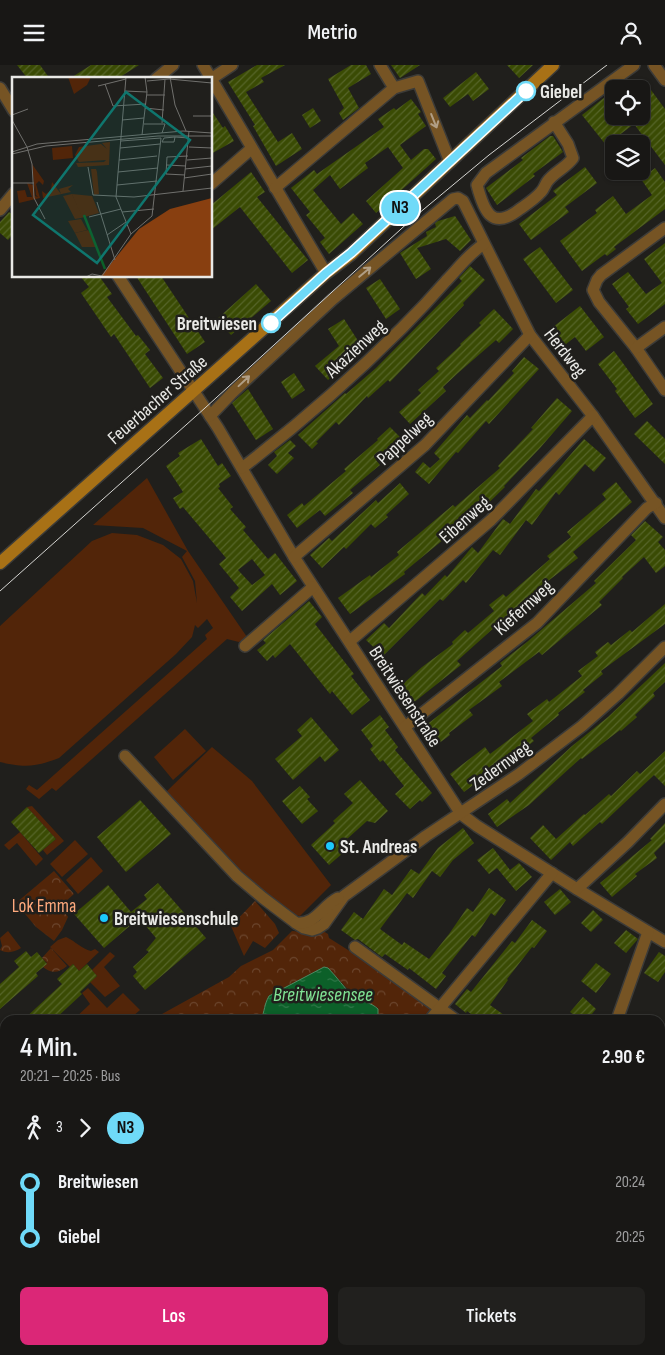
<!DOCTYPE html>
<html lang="de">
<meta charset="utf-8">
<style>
:root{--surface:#181715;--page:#21201e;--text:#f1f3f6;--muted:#9f9fa0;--line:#363634;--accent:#db2777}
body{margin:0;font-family:"Sofia Sans Condensed",sans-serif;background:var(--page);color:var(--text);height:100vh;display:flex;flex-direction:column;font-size:19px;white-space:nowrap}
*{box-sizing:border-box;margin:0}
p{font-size:16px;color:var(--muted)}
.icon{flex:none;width:28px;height:28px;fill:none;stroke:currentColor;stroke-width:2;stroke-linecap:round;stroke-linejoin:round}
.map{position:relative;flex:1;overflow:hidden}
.drawer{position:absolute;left:0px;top:950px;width:665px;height:340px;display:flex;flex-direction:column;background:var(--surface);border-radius:15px 15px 0 0;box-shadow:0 1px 4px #0004,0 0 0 1px var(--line)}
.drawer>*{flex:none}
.badge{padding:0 10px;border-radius:16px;font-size:18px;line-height:32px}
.buttons{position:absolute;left:605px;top:15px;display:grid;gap:10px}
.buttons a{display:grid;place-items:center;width:45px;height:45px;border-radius:8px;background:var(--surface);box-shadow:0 1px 4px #0004,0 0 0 1px var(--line);font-size:25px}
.map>.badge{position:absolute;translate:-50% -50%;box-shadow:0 0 0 2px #fff}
.legs{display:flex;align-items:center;gap:8px;height:55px;padding:0 20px;font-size:16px}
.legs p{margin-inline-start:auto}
.overview{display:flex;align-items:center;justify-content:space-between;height:85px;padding:0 20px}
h1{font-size:28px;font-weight:600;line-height:38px}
.cta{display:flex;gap:10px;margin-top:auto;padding:10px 20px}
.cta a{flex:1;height:58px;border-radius:8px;background:var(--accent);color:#fff;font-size:20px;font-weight:600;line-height:58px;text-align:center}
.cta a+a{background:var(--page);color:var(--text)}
ul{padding:0 20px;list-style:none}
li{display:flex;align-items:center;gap:18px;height:55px;font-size:19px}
li i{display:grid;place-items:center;width:8px;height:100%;margin:0 6px;background:currentColor}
li i::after{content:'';width:12px;height:12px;margin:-6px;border:4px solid;border-radius:50%;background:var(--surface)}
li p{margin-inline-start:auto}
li:first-child i{background:linear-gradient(#0000 50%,currentColor 0)}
li:last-child i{background:linear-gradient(currentColor 50%,#0000 0)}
header{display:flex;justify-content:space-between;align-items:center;height:65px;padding:0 20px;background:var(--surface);font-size:22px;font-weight:600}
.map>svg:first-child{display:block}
.grass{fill:#522509}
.park{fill:url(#park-crowns)}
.water{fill:url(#water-ripples);stroke:#4e8962}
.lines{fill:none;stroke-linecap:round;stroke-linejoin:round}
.stream{stroke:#4e8962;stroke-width:3}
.building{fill:url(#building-hatch);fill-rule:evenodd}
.street-casing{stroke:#3c3b38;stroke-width:14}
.secondary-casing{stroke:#3c3b38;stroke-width:15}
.street{stroke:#765424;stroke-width:11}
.secondary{stroke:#a87116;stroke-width:12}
.tram{stroke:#d5d5d2;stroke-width:1}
.oneway{stroke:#b09e85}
.line-1-casing{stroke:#fff;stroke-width:11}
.line-1{stroke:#6fdaf8;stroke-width:8}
.stop-1-dot{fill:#fff;stroke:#6fdaf8;stroke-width:2.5}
.poi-dot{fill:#1cc9fc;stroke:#201f1c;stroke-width:2}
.labels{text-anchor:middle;stroke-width:5;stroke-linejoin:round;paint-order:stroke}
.stop-label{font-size:19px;font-weight:bold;fill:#e9e9e6;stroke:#201f1c;text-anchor:start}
.street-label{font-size:19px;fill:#e9e9e6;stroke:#201f1c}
.poi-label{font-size:19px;font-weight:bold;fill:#e9e9e6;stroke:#201f1c;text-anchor:start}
.park-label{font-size:19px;fill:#fea97d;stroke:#201f1c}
.water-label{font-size:20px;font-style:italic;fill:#80e394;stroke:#201f1c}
.inset-river{fill:none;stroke:#0c6029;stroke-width:2.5}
.inset-road{fill:none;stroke:#70706d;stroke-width:1}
.view{fill:#0f766e;fill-opacity:0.15;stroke:#0f766e;stroke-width:2.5}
.inset-edge{fill:none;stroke:#e9e9e6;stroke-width:2.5}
</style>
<header><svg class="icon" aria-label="menu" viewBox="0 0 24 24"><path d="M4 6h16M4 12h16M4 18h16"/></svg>Metrio<svg class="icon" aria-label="person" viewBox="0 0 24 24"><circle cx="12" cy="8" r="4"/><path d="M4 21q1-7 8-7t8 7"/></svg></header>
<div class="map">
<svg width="665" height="1290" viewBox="0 0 665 1290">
<defs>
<pattern id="park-crowns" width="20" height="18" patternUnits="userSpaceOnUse" patternTransform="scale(1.25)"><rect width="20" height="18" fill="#522509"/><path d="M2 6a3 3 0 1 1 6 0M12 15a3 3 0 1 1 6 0" fill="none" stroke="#6b452d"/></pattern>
<pattern id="water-ripples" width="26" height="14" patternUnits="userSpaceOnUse" patternTransform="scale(1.25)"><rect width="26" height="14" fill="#0c6029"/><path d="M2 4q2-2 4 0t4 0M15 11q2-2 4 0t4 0" fill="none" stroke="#2f7748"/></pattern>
<pattern id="building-hatch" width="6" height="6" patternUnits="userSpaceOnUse" patternTransform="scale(1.25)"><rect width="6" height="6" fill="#3a4b04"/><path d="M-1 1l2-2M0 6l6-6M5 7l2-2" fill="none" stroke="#566529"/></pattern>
</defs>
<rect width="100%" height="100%" fill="#201f1c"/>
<!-- grass -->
<g class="grass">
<path d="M147 413 188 486 247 572 239 577 227 574 56 726 52 723 39 734 26 724 29 720 37 725 207 574 205 570 213 563 207 554 198 563 195 560 192 572 176 589 59 693C35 702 25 703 0 697V561L92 476 112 468 137 470 163 480 181 494 193 516 197 538 195 516 182 492 187 486 143 463 93 460Z"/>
<path d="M185 664 206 686 173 715 154 692Z"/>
<path d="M212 682 252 716 331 820 300 851C275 850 187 749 166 727Z"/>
<path d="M32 741 64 776 47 790 43 785 56 774 27 742Z"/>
<path d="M20 767 43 794 36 801 17 778 9 785 4 780Z"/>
<path d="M75 775 88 789 62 812 50 799Z"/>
<path d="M91 792 103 806 78 829 66 815Z"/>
<path d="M66 872C75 876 82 884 91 886L95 884 99 887 79 906 73 899 70 902 50 882 58 875Z"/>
<path d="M110 887 115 891 104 902 120 921 105 932 90 917 97 911 92 905Z"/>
<path d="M88 923 107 943 123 928 140 945 132 952 135 955H73L90 939 82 928Z"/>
</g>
<!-- park -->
<g class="park">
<path d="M54 806 74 829 66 836 63 844 68 852 62 865 54 876 36 862 16 838Z"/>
<path d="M255 836 275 859 279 868 265 883 253 876 244 891 231 861Z"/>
<path d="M8 866 21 883C14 887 8 889 0 885L2 881 0 873Z"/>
<path d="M292 866C306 867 308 871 323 866L328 869 329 873 375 902 432 944 423 955H378V943L354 931 328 903 324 902 269 931 265 948 261 955 153 954 229 912 241 901 273 885Z"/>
<path d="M51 883 67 901C59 908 51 909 43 902L47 898 42 893Z"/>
</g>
<!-- water -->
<path class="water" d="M324 902 328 903C337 912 344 923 353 931 361 937 371 937 378 944V955H326L316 950 309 951 305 955H261C265 945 264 940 269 931Z"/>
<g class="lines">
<!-- stream -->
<path class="stream" d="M660 1216 665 1219"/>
</g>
<!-- building -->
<g class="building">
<path d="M17 0H40L50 14H28Z"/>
<path d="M91 0H139L117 14H69Z"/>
<path d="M257 0H285L261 13 264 17 246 27 278 77 292 68 302 84 276 101 253 61 255 60 228 17Z"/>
<path d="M351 0H366L371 9 348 23 359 43 343 55 339 48 344 43 328 14Z"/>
<path d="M391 0H420L400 13Z"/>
<path d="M507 0H533L519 13Z"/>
<path d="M476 7 489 24 473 36 468 29 450 42 443 33Z"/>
<path d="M651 25 665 44V100L634 59 606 80 582 50 605 32 614 44V51H641V32Z"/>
<path d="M411 34 421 47 418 49 426 61 400 80 411 95 424 84H428L436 94 376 148 366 136 403 103 388 82 365 98 368 103 340 124 330 110 313 125 341 159 353 148 363 159 329 189 320 177 325 173 306 150 310 147 291 123 314 105 317 109 384 62 378 54 394 43 396 45Z"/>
<path d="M313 43 321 56 310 63 302 50Z"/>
<path d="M211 45 223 63 225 61 234 76 211 89Z"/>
<path d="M550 71H553L563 87 533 109 535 111 497 140 486 123 523 95 521 93Z"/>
<path d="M585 102 597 118 565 142 569 147 531 175 519 159 557 130 553 126Z"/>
<path d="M655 103 665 117V144L614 182 616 184 607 191 605 189 582 206 560 176 597 148 595 145 613 131 626 149 652 130 641 114Z"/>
<path d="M251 107 265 127 257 132 308 195 292 208 240 142 211 165V140Z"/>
<path d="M9 147 14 151V168L8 175 0 168V157Z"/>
<path d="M455 151 471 175 460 186 446 174 417 183 431 204 416 214 400 188 427 171 426 167 436 162 435 158 438 156Z"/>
<path d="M665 178V239L638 259 626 244 629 242 612 219 628 207 646 229 662 218 644 194Z"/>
<path d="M540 182 573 225 556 238 523 194Z"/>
<path d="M470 201 485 215 463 238 464 240 390 317 388 315 368 333 367 331 339 360 336 357 316 377 318 378 312 384 298 370 345 328 346 329 376 303 462 216 459 213Z"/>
<path d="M80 211H99L112 229 107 232 136 271 138 270 150 285 145 289 163 313 150 323 114 269 111 272 81 228 89 222Z"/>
<path d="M136 211H161L205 277 187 289Z"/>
<path d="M380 214 400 244 386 254 366 223Z"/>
<path d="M256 219 271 236 231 270 217 254Z"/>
<path d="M580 241 604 272 586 286 575 272 557 286 544 269Z"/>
<path d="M494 244 513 264 499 278 496 275 458 308 443 322 446 326 410 359 399 347 421 328 418 325 439 306 436 303 461 280 460 279 481 260 479 258Z"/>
<path d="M344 254 362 282 336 298 341 304 328 315 315 301 339 281 328 264Z"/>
<path d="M614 286 653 339 635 353 615 326 617 324 598 299Z"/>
<path d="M524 292 539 304 489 359 486 356 458 388 456 387 429 419 415 407 423 397 430 403 440 394 434 388 467 350 470 353 487 335 488 336 514 308 512 306Z"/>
<path d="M294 308 305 325 292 334 281 317Z"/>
<path d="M248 324 273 364 256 375 232 338Z"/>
<path d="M557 333 572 346 540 383 504 421 505 422 474 452 472 451 404 507 405 509 350 549 338 533 370 510 371 512 399 490 397 487 453 440 455 442 500 403 498 401 533 364 531 363Z"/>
<path d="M647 356 665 374V399L634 369Z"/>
<path d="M390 362 400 372 376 395 380 400 350 425 353 428 325 451 320 445 297 463 287 450 302 438 304 441 346 406 344 404 378 375 377 374Z"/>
<path d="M201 374 218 401 222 398 231 411 219 419 220 422 218 423 233 442 230 444 246 462 243 465 268 494 275 488 297 516 280 530 272 519 242 546 230 532 239 523 219 499 226 493 183 442 180 444 173 433 183 427 166 401 180 391 178 388ZM252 494 265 510 252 520 238 505Z"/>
<path d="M584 374 606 393 594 407 585 399 559 430 556 427 532 460 526 455 500 490 493 485 466 518 463 515 443 536 440 534 383 591 366 575 384 558 389 563 422 528 425 531 445 510 447 512 472 482 478 488 503 454 510 459 536 424 539 426Z"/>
<path d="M290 375 296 381 288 388 294 393 277 409 268 400 277 391 274 387Z"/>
<path d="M616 417 632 437 573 487 578 493 535 526 537 530 523 541 522 540 496 561 457 596 461 600 408 642 395 626 422 602 453 579 452 577 465 565 468 568 494 546 489 540 503 529 506 532 550 494 547 491 571 472 567 467 606 434 602 429Z"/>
<path d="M400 418 409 429 386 450 388 452 375 463 371 459 346 484 344 482 322 503 310 490 329 473 332 476 376 435 378 438Z"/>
<path d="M645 456 663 472 658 477 665 485V501L656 508 644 492 622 512 623 513 599 537 602 540 542 590 539 587 499 617 502 621 469 645 473 650 449 668 450 670 434 682 421 664 502 601 500 598 527 577 596 518 594 516 636 475 631 470Z"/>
<path d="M309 536 322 552 315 559 354 609 351 611 370 635 352 650 332 626 330 629 290 579 275 593 273 590 267 596 257 585 266 578 263 575Z"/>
<path d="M665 539V559L601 606 603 609 583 625 585 627 558 648 559 650 531 673 534 676 508 696 506 695 464 727 450 709 485 682 490 689 533 656 527 649 547 634 549 637 582 611 578 606 598 591 595 587 608 577 611 580 630 565 632 567Z"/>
<path d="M665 598V617L653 628 655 631 635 650 637 652 621 666 620 665 582 694 581 693 529 740 497 762 488 749 507 734 510 738 572 681 608 652Z"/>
<path d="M380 650 389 662 385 665 398 682 395 685 432 728 422 737 420 735 410 744 395 729 404 721 383 695 380 697 370 684 373 681 361 665Z"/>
<path d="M311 652 339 685 325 697 320 691 293 715 275 694 302 671 297 665Z"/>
<path d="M665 686V721L654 710 602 759 600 757 573 781 570 777 551 795 530 773 543 760 556 774 584 749 585 750 609 729 611 731 637 706 640 709Z"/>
<path d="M360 715 388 746 375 758 367 756 347 774 350 778 348 780 350 782 329 800 311 780 335 758 333 756 353 738 344 729Z"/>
<path d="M300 721 310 732 307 734 318 746 302 759 282 736Z"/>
<path d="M140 735 171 769 126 807 97 772Z"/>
<path d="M27 742 56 774 39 788 11 757Z"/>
<path d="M665 758V777L654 788 657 793 635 809 637 811 612 832 600 818 652 775 650 774Z"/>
<path d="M463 763 474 778 453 795 440 812 432 806 413 833 407 828 380 864 402 880 404 877 429 894 449 869 467 843 473 847 489 823 506 835 495 851 491 848 475 872 472 870 442 908 446 911 436 924 409 903 408 905 385 889 382 892 358 874 355 875 341 865 354 847 363 854 384 824 392 830 411 804 419 809 438 783Z"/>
<path d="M493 783 510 805 519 798 532 812 516 826 497 803 489 809 477 795Z"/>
<path d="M158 818 206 873 145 925 133 911 137 907 133 902 149 887 146 885 156 873 139 853 104 883 74 849 108 820 131 847 147 834 144 830Z"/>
<path d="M560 824 571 837 555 850 544 837Z"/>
<path d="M593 845 603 855 591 867 581 858Z"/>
<path d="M532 855 547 866 534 883 532 882 507 914 508 915 490 940 511 955H479L467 946 466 948 455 939 467 924 471 927 512 876 515 878Z"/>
<path d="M626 865 638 874 626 888 614 878Z"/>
<path d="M26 886 31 892 37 887 47 899 36 908 38 911 0 944V919L19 902 14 896Z"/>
<path d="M659 887 665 891V907L658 917 644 908Z"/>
<path d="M596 898 611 909 596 928 581 916Z"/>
<path d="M73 899 79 906 87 899 97 911 80 927 82 929 54 955H23L62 919 57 914Z"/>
<path d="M583 932 596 944 587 955H580L570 947Z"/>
</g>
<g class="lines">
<defs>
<g id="street">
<path d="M203 0 326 208"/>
<path d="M380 0 394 23"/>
<path d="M654 0 665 15"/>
<path d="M156 14 173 0"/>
<path d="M211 14 232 0"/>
<path d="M0 23 14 46"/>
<path d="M554 57 568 79 573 93C566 103 554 107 547 117 545 120 544 124 541 127 535 134 527 139 520 144 492 166 484 147 477 120L486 108 634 0"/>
<path d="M211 119 251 84"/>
<path d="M275 123 394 23 418 16 450 97"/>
<path d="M0 145 14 128"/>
<path d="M665 163 601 210 597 215 593 225 599 237 636 283 665 325"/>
<path d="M118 211 218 363 294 492 461 749 477 761 577 824 665 877"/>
<path d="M636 283 665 262"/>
<path d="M210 351 233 327 333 234 453 134 458 133 463 136 530 270 593 351 665 453"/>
<path d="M242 403C298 360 352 313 402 263 417 248 432 232 446 216 460 202 467 190 484 179"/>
<path d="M294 492 425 380 530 270"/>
<path d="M350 576 491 455 593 351"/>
<path d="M245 581 313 522"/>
<path d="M405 662 537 558 647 443 656 438"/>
<path d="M125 691 237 811 263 833 296 858 304 863 312 865 318 863 324 859 344 831 426 771 519 709 582 661 618 629 665 582"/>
<path d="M577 824 628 777 665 739"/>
<path d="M296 858C316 860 322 841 338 833"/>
<path d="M355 882 456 955"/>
<path d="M430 955 552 808"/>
<path d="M617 955 648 867"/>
<path d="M660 1101 665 1105"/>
<path d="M0 1214 5 1216"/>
</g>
<path id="secondary" d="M0 498 326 208 351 189 553 0"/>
</defs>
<!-- street casing -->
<use href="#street" class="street-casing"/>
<!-- secondary casing -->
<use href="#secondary" class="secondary-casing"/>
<!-- street -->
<use href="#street" class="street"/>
<!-- secondary -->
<use href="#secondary" class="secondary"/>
<!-- tram -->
<path class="tram" d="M0 526 205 343 412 154 489 90 607 0"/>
</g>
<!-- one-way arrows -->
<defs><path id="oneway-shaft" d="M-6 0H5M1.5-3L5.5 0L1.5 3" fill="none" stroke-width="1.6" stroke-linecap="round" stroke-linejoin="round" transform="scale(1.25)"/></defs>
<g class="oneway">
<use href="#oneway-shaft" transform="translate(434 56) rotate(68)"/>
<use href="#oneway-shaft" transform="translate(365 207) rotate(-40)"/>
<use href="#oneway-shaft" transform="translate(244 316) rotate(-43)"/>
</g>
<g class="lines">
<defs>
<path id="line-1" d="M271 258 326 208 351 188 526 26"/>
</defs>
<!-- line-1 casing -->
<use href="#line-1" class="line-1-casing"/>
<!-- line-1 -->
<use href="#line-1" class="line-1"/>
</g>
<!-- markers -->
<g class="stop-1-dot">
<circle cx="526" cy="26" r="9"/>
<circle cx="271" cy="258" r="9"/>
</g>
<g class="poi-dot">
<circle cx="330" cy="781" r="5"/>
<circle cx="104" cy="853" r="5"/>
</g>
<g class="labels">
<!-- stop labels -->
<g class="stop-label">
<text x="540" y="33">Giebel</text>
<text x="257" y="265" text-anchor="end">Breitwiesen</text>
</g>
<!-- street labels -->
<g class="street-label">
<text transform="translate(355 283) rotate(-43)" y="7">Akazienweg</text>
<text transform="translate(566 287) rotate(52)" y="7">Herdweg</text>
<text transform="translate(157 334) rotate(-41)" y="7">Feuerbacher Straße</text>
<text transform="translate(404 373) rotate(-43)" y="7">Pappelweg</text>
<text transform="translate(464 454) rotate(-42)" y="7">Eibenweg</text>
<text transform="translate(523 542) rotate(-42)" y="7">Kiefernweg</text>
<text transform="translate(406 631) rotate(57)" y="7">Breitwiesenstraße</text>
<text transform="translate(500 700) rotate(-36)" y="7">Zedernweg</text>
</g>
<!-- poi labels -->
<g class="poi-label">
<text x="340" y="788">St. Andreas</text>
<text x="114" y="860">Breitwiesenschule</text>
</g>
<!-- park labels -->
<g class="park-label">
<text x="44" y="847">Lok Emma</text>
</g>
<!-- water labels -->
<g class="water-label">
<text x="323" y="936">Breitwiesensee</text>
</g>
</g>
<!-- overview -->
<g transform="translate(12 12)">
<rect width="200" height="200" fill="#201f1c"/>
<path d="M98 65 97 88 66 90 64 86 92 85 94 83 67 85 63 78 67 70 89 67 95 72 90 66ZM60 69 61 81 41 83 40 71ZM20 87 32 104 31 108 27 104 24 107 23 119 26 120 24 118V107L28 121 7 126 5 114 13 113 15 120H20L15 106 21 108 23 119ZM79 92H84L85 95 87 117 82 118ZM40 105 49 117 47 112 61 108 56 112 59 115 31 121 30 114 34 117 39 113ZM69 142 75 153 63 156 56 144Z" fill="#522509"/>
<path d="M200 121V200H88L127 152 158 132Z" fill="#883f10"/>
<path d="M60 117 80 119 87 136 69 141Z" fill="#522509"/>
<path d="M56 0 59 1 79 0 75 8 62 17ZM60 117 69 137V141L63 142 51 119ZM76 153 81 160 85 170H70L63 156Z" fill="#522509"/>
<path class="inset-river" d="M72 138 93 192"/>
<path class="inset-road" d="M114 0 104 120 119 157M158 0 163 28 174 54M135 4 157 2 200 6M93 7 101 29 134 27M86 9 114 2M113 14 135 15M135 18H153M133 31 152 33M0 38 16 32M181 39H200M0 43 15 70 20 87 22 121 33 142M110 43 132 41M150 46 153 2M132 47H153L150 56M130 58 135 15 133 0M163 60 152 61 150 65H162L163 60 177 61M177 70 200 71M108 71 148 67M0 75 25 67 171 54 200 56M0 77 34 69 146 59H200M107 83 145 79M175 83 200 81M155 88 174 89M76 90 81 118M173 92 200 89M106 95 146 91M173 98 154 97 155 80 176 79M172 101 200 97M0 106H22M105 108 145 104M171 114 177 54M81 118 122 120 200 111M85 125 103 183M110 135 142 132M77 140 109 132M95 158 114 145M74 200 80 197 90 199 119 157 140 139 149 61 109 64"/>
<path class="view" d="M114 15 178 63 85 186 21 138Z"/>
<rect width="200" height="200" class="inset-edge"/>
</g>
</svg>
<div class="buttons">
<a><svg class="icon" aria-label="locate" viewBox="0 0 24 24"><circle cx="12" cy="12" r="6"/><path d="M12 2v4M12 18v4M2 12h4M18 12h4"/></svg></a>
<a><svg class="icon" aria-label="layers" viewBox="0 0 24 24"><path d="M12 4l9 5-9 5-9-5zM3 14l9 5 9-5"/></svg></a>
</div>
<b class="badge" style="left:400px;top:143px;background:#6fdaf8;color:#111">N3</b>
<section class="drawer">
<div class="overview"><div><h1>4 Min.</h1><p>20:21 – 20:25 · Bus</p></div><b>2.90 €</b></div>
<div class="legs"><svg class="icon" aria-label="walk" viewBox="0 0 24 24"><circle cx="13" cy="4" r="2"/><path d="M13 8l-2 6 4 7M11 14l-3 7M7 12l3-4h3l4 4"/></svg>3<svg class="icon" aria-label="forward" viewBox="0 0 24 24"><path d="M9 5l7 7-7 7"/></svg><b class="badge" style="background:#6fdaf8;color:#111">N3</b></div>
<ul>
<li><i style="color:#6fdaf8"></i><b>Breitwiesen</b><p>20:24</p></li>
<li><i style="color:#6fdaf8"></i><b>Giebel</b><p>20:25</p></li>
</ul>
<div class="cta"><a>Los</a><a>Tickets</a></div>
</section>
</div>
